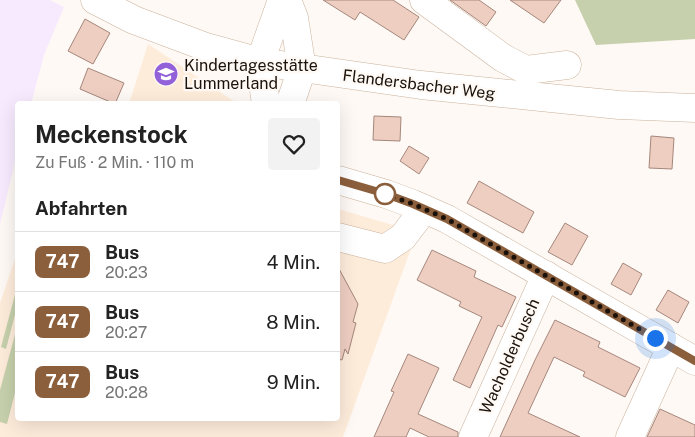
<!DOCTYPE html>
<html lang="de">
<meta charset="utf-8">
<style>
:root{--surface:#fff;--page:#f2f2f2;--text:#222;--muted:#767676;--line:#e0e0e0}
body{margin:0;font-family:"Public Sans",sans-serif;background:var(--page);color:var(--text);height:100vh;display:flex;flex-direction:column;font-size:19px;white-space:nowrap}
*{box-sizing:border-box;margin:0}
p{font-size:16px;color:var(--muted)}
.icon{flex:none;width:28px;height:28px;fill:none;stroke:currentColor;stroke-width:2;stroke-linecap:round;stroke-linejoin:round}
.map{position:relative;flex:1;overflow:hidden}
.sheet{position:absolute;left:15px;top:101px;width:325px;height:320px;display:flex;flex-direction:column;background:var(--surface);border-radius:5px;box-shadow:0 5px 20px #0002}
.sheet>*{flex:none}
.badge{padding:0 10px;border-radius:8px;font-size:18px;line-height:32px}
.you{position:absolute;width:25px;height:25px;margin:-12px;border:4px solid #fff;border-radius:50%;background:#1a73e8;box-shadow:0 0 0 8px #1a73e833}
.map>.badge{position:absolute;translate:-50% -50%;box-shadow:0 0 0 2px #fff}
h2{padding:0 20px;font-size:19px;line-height:45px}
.round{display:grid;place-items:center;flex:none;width:52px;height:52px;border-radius:5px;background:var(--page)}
.headline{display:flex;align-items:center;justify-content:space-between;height:85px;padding:0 20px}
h1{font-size:24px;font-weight:700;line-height:38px}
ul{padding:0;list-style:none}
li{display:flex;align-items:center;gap:15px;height:60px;padding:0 20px;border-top:1px solid var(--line)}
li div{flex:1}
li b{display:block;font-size:19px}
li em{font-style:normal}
li .badge{min-width:55px;font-weight:700;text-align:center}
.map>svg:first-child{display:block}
.industrial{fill:#f7eafe}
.education{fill:#feecdb}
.green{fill:#c6d0ac}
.building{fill:#efcec2;stroke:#a5877c}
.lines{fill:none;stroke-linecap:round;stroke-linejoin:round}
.minor-casing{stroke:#cab29d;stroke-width:29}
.major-casing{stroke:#cab29d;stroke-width:29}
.minor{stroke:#fff;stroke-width:28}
.major{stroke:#fff;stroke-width:28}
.line-casing{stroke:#fff;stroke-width:11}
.line{stroke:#8b5e3c;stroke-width:8}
.walk{stroke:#1a110a;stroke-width:5;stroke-dasharray:0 9}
.stop-dot{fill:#fff;stroke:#8b5e3c;stroke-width:2.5}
.labels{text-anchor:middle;stroke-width:4.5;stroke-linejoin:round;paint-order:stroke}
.poi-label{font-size:16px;fill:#1a110a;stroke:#fef9f4;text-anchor:start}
.street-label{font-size:16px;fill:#1a110a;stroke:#fef9f4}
</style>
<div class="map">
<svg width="695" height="437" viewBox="0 0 695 437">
<rect width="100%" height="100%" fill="#fef9f4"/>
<!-- industrial -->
<path class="industrial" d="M0 0H50L64 7 44 55 31 104H18L17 154 0 224Z"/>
<!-- education -->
<g class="education">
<path d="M148 44 238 104H129Z"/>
<path d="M338 209 417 232 343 437H0V303L17 253 18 419H338Z"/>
</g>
<!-- green -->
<g class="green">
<path d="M575 0H695V39L596 45Z"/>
<path d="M17 287V307L6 349 1 347Z"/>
<path d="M17 327V385L7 424 0 422V390Z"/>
</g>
<!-- building -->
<g class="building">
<path d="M323 0H393L419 17 404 40 360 12 355 20Z"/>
<path d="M450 0H479L496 12 486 26Z"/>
<path d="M510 0H561L544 23Z"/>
<path d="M85 19 110 33 93 64 68 51Z"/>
<path d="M88 68 124 83 115 104 80 89Z"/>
<path d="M374 116 401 117 400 141 373 140Z"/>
<path d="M651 136 674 138 672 169 649 168Z"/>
<path d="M409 146 429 158 419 174 400 161Z"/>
<path d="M479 181 534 212 523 233 467 203Z"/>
<path d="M565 223 588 236 572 265 548 252Z"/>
<path d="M432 250 476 271 474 277 516 297 502 327 498 325 470 388 453 380 482 317 459 306 461 302 417 280Z"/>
<path d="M623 263 642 274 631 295 611 284Z"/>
<path d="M338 267 358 304 353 322 356 323 348 354 345 349 342 360 338 359Z"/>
<path d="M668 290 689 302 678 323 656 310Z"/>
<path d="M555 320 600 342 598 347 640 368 625 397 583 376 585 372 554 357 528 413 580 437H500L535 360Z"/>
<path d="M408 354 439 368 418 414 458 432V437H429L410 428 406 437H374L394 392 391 391Z"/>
<path d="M660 409 695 425V437H647Z"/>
</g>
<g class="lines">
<defs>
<g id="minor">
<path d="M287 0 294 18 302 69 290 104"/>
<path d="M424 0 503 58 526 70 567 65"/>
<path d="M266 104 260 62 282 0"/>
<path d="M338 180 386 194 413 204 447 219 695 361"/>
<path d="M338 237 385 249 403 237 424 209"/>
<path d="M473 437 546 275"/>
<path d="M630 437 671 347"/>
</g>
<path id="major" d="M95 0 134 20 206 47 260 62 421 85 619 105 695 108"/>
</defs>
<!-- minor casing -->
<use href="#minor" class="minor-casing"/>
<!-- major casing -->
<use href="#major" class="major-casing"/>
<!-- minor -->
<use href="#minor" class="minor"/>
<!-- major -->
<use href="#major" class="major"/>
</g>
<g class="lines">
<defs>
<path id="line" d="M338 180 386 194 413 204 447 219 695 361"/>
</defs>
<!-- line casing -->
<use href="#line" class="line-casing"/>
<!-- line -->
<use href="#line" class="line"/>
<!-- walk -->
<path class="walk" d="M385 194 413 204 447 219 655 338"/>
</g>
<!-- icons -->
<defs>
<symbol id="school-disc" viewBox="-11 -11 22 22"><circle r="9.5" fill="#9260d9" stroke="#fef9f4"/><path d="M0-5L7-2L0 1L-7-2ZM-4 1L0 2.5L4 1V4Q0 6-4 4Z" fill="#fff"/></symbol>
</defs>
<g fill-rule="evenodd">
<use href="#school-disc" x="152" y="60" width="28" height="28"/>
</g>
<!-- markers -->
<circle class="stop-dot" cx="385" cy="194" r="10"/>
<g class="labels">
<!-- poi labels -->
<g class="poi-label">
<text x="184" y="71">Kindertagesstätte<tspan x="184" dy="18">Lummerland</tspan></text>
</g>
<!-- street labels -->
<g class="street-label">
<text transform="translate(419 84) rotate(7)" y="6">Flandersbacher Weg</text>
<text transform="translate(509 356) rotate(-66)" y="6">Wacholderbusch</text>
</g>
</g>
</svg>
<div class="you" style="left:655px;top:338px"></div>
<section class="sheet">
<div class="headline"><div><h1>Meckenstock</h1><p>Zu Fuß · 2 Min. · 110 m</p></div><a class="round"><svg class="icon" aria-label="heart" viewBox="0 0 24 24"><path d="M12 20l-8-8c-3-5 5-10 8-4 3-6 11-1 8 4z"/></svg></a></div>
<h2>Abfahrten</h2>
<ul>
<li><span class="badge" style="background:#8b5e3c;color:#fff">747</span><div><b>Bus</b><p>20:23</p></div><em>4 Min.</em></li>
<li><span class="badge" style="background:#8b5e3c;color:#fff">747</span><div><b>Bus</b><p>20:27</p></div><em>8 Min.</em></li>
<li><span class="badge" style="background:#8b5e3c;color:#fff">747</span><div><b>Bus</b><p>20:28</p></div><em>9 Min.</em></li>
</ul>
</section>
</div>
